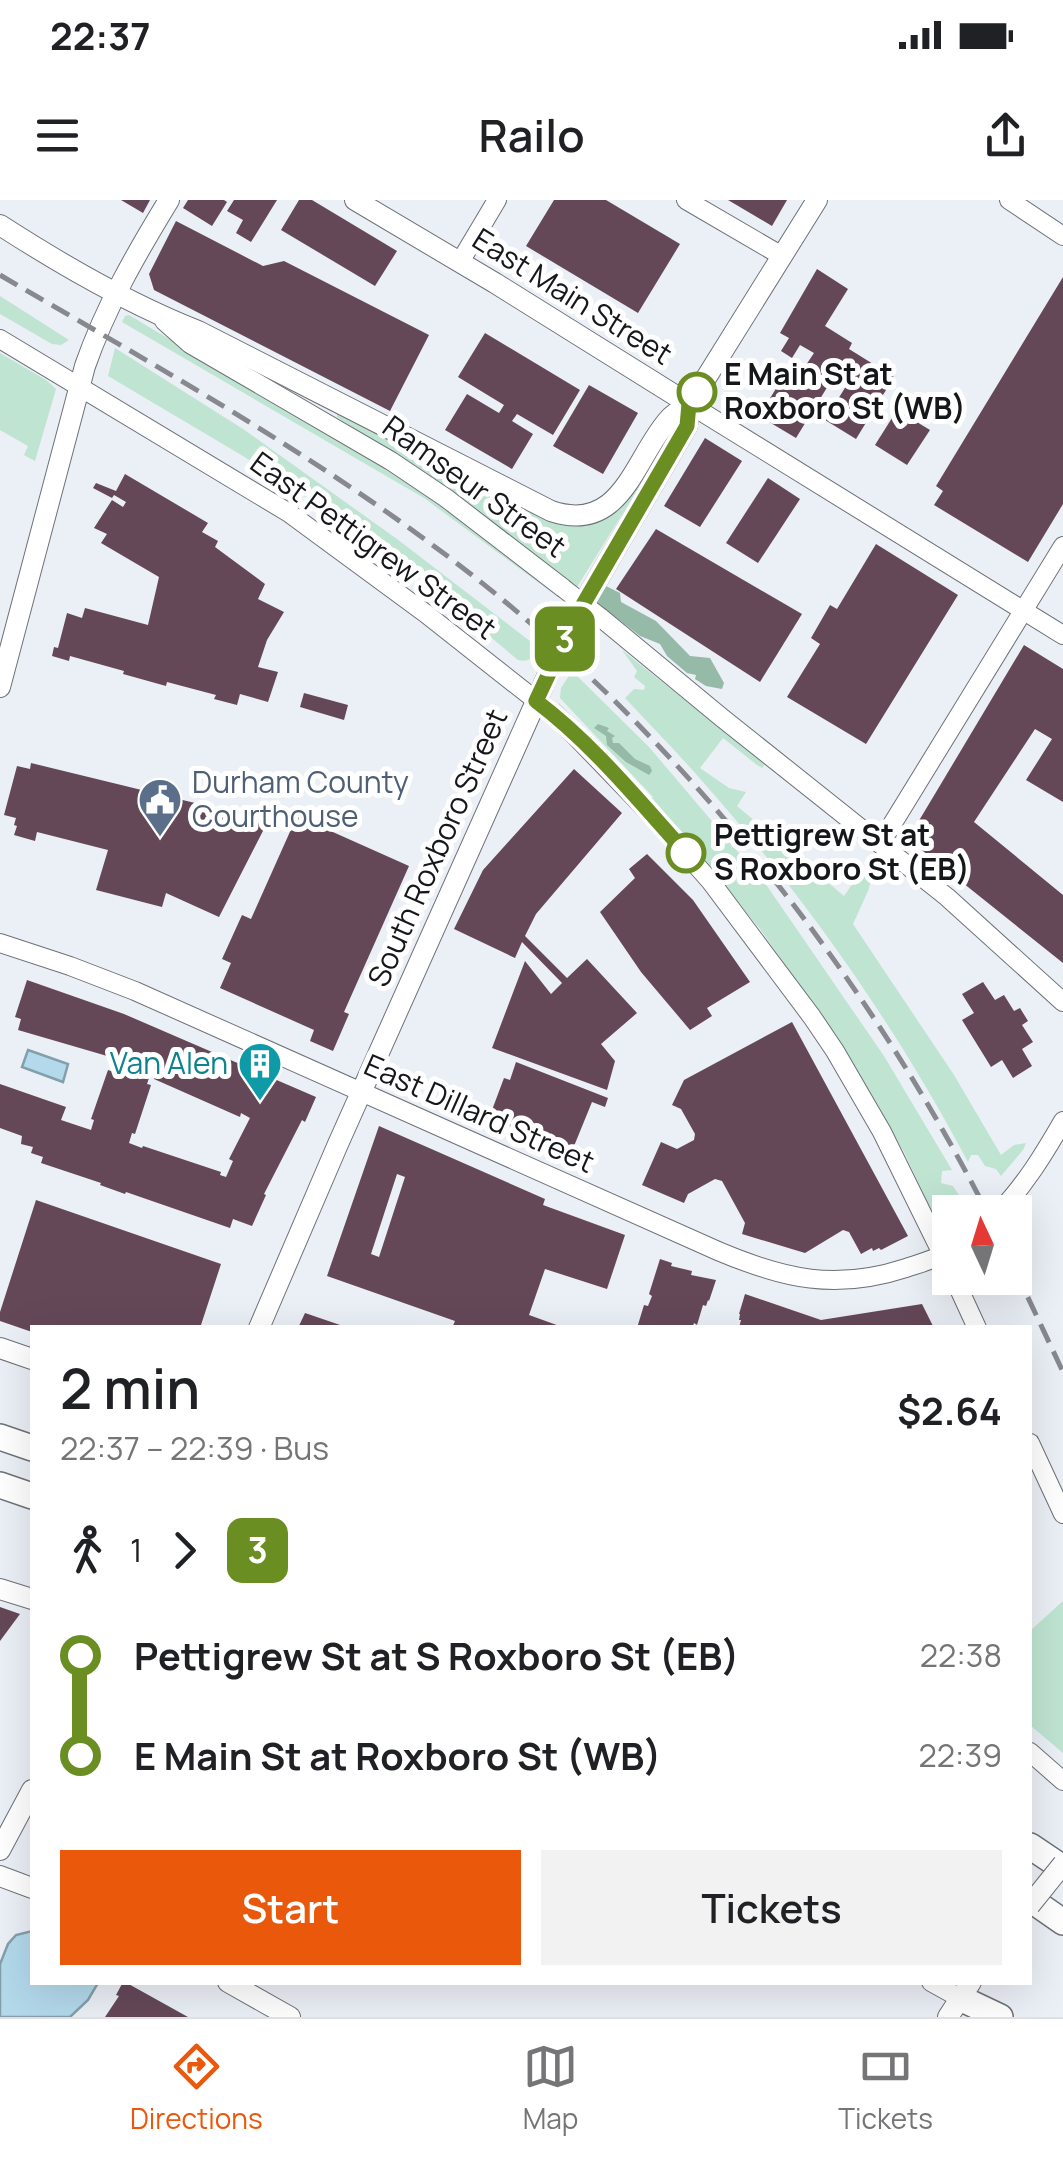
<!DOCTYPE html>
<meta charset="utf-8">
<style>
:root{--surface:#fff;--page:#f2f2f2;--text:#202124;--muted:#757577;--line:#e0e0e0;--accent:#ea580c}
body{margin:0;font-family:Manrope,sans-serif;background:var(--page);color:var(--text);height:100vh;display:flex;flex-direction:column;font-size:38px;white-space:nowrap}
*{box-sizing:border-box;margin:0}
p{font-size:32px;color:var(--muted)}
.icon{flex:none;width:55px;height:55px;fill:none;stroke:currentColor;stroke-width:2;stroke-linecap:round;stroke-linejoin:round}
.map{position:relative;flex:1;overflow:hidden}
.sheet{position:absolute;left:30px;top:1125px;width:1002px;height:660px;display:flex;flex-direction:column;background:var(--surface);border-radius:0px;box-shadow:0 10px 40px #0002}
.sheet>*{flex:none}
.badge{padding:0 20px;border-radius:15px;font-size:35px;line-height:65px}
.needle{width:65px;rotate:356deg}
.tools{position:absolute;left:932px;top:995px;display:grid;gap:20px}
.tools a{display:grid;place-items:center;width:100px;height:100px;border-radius:0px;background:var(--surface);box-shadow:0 10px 40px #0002;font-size:50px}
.map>.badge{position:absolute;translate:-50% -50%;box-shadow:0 0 0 5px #fff}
.legs{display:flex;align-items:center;gap:15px;height:110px;padding:0 30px;font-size:32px}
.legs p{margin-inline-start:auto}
.summary{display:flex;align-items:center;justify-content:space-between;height:170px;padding:0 30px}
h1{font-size:55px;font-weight:600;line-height:75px}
.cta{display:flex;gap:20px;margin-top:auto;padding:20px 30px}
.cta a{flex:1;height:115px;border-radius:0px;background:var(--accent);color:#fff;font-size:40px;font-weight:600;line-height:115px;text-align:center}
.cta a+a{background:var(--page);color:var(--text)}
ul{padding:0 30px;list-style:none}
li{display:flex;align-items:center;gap:35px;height:100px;font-size:38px}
li i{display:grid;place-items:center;width:15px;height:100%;margin:0 12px;background:currentColor}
li i::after{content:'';width:25px;height:25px;margin:-12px;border:8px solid;border-radius:50%;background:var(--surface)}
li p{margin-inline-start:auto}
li:first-child i{background:linear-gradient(#0000 50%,currentColor 0)}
li:last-child i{background:linear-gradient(currentColor 50%,#0000 0)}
.status{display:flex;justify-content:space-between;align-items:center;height:70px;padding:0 50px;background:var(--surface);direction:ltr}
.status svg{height:28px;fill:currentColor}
header{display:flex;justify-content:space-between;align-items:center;height:130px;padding:0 30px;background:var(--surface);font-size:45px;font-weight:600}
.menu{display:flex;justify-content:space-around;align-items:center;height:140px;border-top:2px solid var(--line);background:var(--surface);font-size:28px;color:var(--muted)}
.menu a{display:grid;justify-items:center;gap:5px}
.menu .active{color:var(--accent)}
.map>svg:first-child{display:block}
.green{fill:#bfe4d2}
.forest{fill:#95baa8}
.water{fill:#b3d9eb;stroke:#849fac;stroke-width:2.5}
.building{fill:#654858;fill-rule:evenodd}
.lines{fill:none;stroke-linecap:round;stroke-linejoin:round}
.minor-casing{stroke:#6e7178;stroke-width:20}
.major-casing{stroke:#6e7178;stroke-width:22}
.highway-casing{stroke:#6e7178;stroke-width:28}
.minor{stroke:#fff;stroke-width:18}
.major{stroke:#fff;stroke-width:20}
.highway{stroke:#fff;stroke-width:25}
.rail{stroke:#87898e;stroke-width:5;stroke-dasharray:20 10;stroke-linecap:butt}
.minor-bridge-casing{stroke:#6e7178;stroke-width:20;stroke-linecap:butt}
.major-bridge-casing{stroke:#6e7178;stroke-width:22;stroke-linecap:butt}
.minor-bridge{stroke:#fff;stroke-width:18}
.major-bridge{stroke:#fff;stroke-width:20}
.line-1-casing{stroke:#fff;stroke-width:22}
.line-1{stroke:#6b8e23;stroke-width:15}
.stop-1-dot{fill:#fff;stroke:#6b8e23;stroke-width:5}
.labels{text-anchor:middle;stroke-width:10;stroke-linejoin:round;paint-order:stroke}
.street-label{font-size:30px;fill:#16171a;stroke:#fff}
.stop-label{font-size:30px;font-weight:bold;fill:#16171a;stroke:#fff;text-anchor:start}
.service-label{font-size:30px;fill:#4e5e75;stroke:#fff;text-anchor:start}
.culture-label{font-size:30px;fill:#0d838f;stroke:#fff;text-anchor:end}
</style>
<div class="status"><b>22:37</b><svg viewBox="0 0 49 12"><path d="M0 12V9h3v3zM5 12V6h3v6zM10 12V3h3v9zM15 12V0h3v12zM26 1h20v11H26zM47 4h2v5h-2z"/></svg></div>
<header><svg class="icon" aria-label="menu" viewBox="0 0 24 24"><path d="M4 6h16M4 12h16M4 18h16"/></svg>Railo<svg class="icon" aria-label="share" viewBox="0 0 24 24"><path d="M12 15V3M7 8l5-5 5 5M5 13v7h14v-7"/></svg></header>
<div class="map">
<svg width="1063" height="1817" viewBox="0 0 1063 1817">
<rect width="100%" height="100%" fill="#ebeff6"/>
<!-- green -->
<g class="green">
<path d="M0 96 69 140 61 145 52 144 0 114Z"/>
<path d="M129 115 377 264 445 308 558 397 424 298 122 122 125 116Z"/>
<path d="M115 148 243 229 397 339 539 448C534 457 529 463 518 460L422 380 358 332 243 256 108 176Z"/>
<path d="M0 153 46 180 56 189 35 261 24 255 28 246 0 230Z"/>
<path d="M337 213 538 315 556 323 583 324 627 299 675 229 577 387 456 295 337 217Z"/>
<path d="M622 450 765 564 762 568 757 565 723 538 700 568 729 588 746 592 737 606 844 696 860 673 872 664H881L884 668 873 674 868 691 853 724 954 875 1001 955 1014 945 1026 943 1023 950 1001 976 996 969 985 966 978 955H971L968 962C896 826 805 697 703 582 678 553 651 526 625 498L634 489 644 490 645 486 634 477 637 471Z"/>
<path d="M572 471 649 547 767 686 884 856 952 970 942 971 941 983 953 986 970 1012H950V1021L938 1016 930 1008 904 952 873 898 820 814 760 729 696 651 558 504 559 503 651 599 653 597 560 498 561 488Z"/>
<path d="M1063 1401V1553L1030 1525V1431Z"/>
</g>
<!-- forest -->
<g class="forest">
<path d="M606 386 620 393 621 402 656 421 690 456 710 458 724 483 722 489 706 486 695 479 696 475 687 473 667 456 660 444 640 436 596 402Z"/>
<path d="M598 524 609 528 607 531 615 536 612 538 613 543H619L635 559 650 566 652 571 649 575 626 562 607 545 606 536 594 528Z"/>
</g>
<!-- water -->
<g class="water">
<path d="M28 850 68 864 63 882 22 867Z"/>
<path d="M32 1731V1782L98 1783 88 1800 70 1817H0V1764L8 1744 16 1735Z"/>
</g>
<!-- building -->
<g class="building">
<path d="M121 0H150L143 13Z"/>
<path d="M188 0H224L227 2 212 26 183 8Z"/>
<path d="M234 0H277L251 42 236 33 243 20 227 11Z"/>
<path d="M299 0H312L397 51 375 86 281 30Z"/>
<path d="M554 0H606L680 44 638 113 526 46Z"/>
<path d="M728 0H787L772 26Z"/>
<path d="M176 21 263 66 284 61 429 135 390 211 154 90 149 74Z"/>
<path d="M817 69 848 89 825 126 852 143 849 149 894 177 856 239 825 220 848 183 832 174 837 166 832 164 824 177 831 181 796 238 759 216 793 161 804 168 814 153 800 145 792 158 781 151 789 138 780 133Z"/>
<path d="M1063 77V304L1028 362 934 305 943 291 936 286Z"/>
<path d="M485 133 580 190 553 235 517 214 512 221 533 234 512 269 445 230 467 194 499 213 504 205 458 177Z"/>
<path d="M589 185 638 213 603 274 553 246Z"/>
<path d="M897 210 930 230 907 265 875 245Z"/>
<path d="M705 238 742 261 700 327 664 306Z"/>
<path d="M125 274 208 323 202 332 218 341 215 347 265 384 258 399 284 412 267 440 258 467 278 472 268 502 240 494 237 505 214 499 216 495 167 482 166 486 123 474 124 471 70 456 69 461 52 456 54 447 58 448 67 413 82 418 85 408 148 425 159 377 101 343 107 334 94 328 112 300 123 307 126 302 114 295 112 298 93 288 96 283 116 291Z"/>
<path d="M768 278 800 299 758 363 726 343Z"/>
<path d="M656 329 802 414 760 482 616 389Z"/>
<path d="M876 344 958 395 866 544 787 497 820 444 811 438 830 405 837 409Z"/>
<path d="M1024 445 1063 469V602L1026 580 1052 539 1035 529 974 622 1063 695V763L908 639Z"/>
<path d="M304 493 348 505 344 520 300 507Z"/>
<path d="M31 563 195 603 192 613 201 615 203 609 266 625 219 717 166 693 162 707 96 690 108 650 37 632 35 641 14 635 17 626 14 625 16 618 4 615 17 566 30 569Z"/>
<path d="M574 569 622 613 536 714 525 736 567 778 587 759 637 813 601 844 615 861 607 890 492 848 525 761 551 794 562 783 522 742 515 758 454 729 483 670Z"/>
<path d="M297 616 409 666 344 812 349 814 333 851 310 841 314 830 220 788 231 763 222 759 242 715 251 719Z"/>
<path d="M647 654 693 700 750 782 707 808 712 816 690 830 641 772 600 712 635 678 629 669Z"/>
<path d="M27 780 124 814 316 897 305 922 302 920 264 994 266 995 252 1026 233 1019 230 1028 126 992 125 994 100 985 101 983 41 963 43 957 31 953 33 947 21 944 22 936 0 928V884L66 907 61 920 91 930 94 920 91 919 108 870 111 871 114 861V858L18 830 21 819 15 817ZM151 872 156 875 154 879 240 917 241 913 250 918 229 959 233 961 226 977 220 975 221 972 143 946 142 948 129 943 132 933 135 934 151 885 147 884Z"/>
<path d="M983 782 995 800 1004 795 1014 811 1020 808 1028 821 1022 825 1033 842 1022 849 1032 866 1013 878 1002 860 991 867 962 820 974 813 962 794Z"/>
<path d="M792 822 908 1036 881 1050 879 1048 873 1051 872 1048 861 1054 849 1032 843 1030 805 1053 742 1034 745 1023 722 981 715 979 688 994 684 1003 642 985 661 942 677 949 694 940 695 934 681 909 672 905 684 880Z"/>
<path d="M516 862 608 898 605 907 592 902 572 951 489 918 504 878 510 880Z"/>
<path d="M379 926 545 999 543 1005 625 1035 607 1089 545 1069 529 1115 565 1128H452L455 1121 327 1076ZM397 974 405 977 379 1057 371 1054Z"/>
<path d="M36 1000 221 1064 200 1128H32V1132L0 1121V1112Z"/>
<path d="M660 1059 672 1063 671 1066 692 1071 691 1075 716 1080 709 1101 708 1100 706 1106 703 1105 697 1125 694 1123 692 1128H637L644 1105 648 1106 652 1096 649 1094Z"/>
<path d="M745 1094 821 1120 922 1104 934 1128H739L741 1120H739L740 1114H739Z"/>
<path d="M305 1113 346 1127V1128H298Z"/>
<path d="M0 1407 20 1414 0 1441Z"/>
<path d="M123 1782H125L188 1817H105L119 1796 116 1795Z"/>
</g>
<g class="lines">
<defs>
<g id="minor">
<path d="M686 0 782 56"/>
<path d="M1009 0 1063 36"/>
<path d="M460 62 497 0"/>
<path d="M164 121 190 144 391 261 446 298 563 388"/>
<path d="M0 139 289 313 425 413 557 517 660 624 711 682 812 817 835 851 882 932 950 1070"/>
<path d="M689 204 1063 435"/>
<path d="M600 417 721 517 947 697 1063 802"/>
<path d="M880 644 1063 346"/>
<path d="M0 743 70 766 135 791 718 1051C784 1079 836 1091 906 1068 921 1063 936 1059 950 1051"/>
<path d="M999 1012C1025 985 1044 954 1063 921"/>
<path d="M954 1078 977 1128"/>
<path d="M1030 1243 1063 1314"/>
<path d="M1030 1552 1063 1581"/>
<path d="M931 1782 960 1798"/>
</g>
<g id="major">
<path d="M355 0 495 83 689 204"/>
<path d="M0 25C62 65 129 104 198 131L551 311C622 335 634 258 669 219 674 213 682 210 688 205 693 200 697 192 701 186L817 0"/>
<path d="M0 487 85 166C106 106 136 54 169 0"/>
<path d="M259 1128 338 944 551 468 574 420 687 226 689 204"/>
<path d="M0 1148 32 1159"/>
<path d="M0 1389 32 1399"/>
<path d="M0 1650 32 1590"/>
<path d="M0 1676 32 1688"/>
<path d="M228 1782 290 1817"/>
<path d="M948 1817 971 1782"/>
</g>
<g id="highway">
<path d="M0 1237 32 1248"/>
<path d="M0 1285 32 1296"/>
<path d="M1030 1646 1063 1668"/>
<path d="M1030 1699 1063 1722"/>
<path d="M960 1798 1000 1817"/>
</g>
</defs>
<!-- minor casing -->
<use href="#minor" class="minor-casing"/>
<!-- major casing -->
<use href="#major" class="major-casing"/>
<!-- highway casing -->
<use href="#highway" class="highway-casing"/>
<!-- minor -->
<use href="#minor" class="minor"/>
<!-- major -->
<use href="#major" class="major"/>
<!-- highway -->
<use href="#highway" class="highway"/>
<!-- rail -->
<g class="rail">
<path d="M0 75C161 169 325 260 472 375 684 541 865 773 987 1012"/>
<path d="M1015 1070 1063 1172"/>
</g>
<defs>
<path id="minor-bridge" d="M563 388 600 417"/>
<path id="major-bridge" d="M1030 1705 1063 1664"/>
</defs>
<!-- minor-bridge casing -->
<use href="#minor-bridge" class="minor-bridge-casing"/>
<!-- major-bridge casing -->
<use href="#major-bridge" class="major-bridge-casing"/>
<!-- minor-bridge -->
<use href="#minor-bridge" class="minor-bridge"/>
<!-- major-bridge -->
<use href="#major-bridge" class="major-bridge"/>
</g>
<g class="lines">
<defs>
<path id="line-1" d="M686 653C639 601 592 543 536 501L574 420 687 226 689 204 697 192"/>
</defs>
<!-- line-1 casing -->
<use href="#line-1" class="line-1-casing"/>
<!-- line-1 -->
<use href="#line-1" class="line-1"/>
</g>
<!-- icons -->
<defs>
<symbol id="civic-pin" viewBox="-11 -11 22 30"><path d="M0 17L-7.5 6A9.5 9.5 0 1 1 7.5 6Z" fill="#5c6f8a" stroke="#fff"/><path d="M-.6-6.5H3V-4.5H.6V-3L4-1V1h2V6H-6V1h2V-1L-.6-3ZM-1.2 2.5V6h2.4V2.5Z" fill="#fff"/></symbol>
<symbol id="building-pin" viewBox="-11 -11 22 30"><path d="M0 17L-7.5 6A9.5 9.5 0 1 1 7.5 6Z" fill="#0f9aa8" stroke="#fff"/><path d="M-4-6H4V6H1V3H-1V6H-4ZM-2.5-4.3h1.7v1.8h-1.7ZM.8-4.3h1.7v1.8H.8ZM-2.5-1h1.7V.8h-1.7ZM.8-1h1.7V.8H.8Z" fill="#fff"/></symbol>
</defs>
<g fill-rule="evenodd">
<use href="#civic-pin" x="135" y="575" width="50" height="68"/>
<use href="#building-pin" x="235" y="839" width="50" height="68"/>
</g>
<!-- markers -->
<g class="stop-1-dot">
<circle cx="697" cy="192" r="18"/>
<circle cx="686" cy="653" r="18"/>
</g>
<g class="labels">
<!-- street labels -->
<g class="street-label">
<text transform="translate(572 97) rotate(32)" y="10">East Main Street</text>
<text transform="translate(474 287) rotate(36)" y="10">Ramseur Street</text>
<text transform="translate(373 346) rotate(36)" y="10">East Pettigrew Street</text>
<text transform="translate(438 648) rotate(-66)" y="10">South Roxboro Street</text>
<text transform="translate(479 914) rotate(24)" y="10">East Dillard Street</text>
</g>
<!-- stop labels -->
<g class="stop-label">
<text x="724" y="185">E Main St at<tspan x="724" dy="34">Roxboro St (WB)</tspan></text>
<text x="714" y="646">Pettigrew St at<tspan x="714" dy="34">S Roxboro St (EB)</tspan></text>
</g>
<!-- service labels -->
<g class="service-label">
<text x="192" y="593">Durham County<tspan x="192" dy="34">Courthouse</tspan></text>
</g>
<!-- culture labels -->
<g class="culture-label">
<text x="228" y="874">Van Alen</text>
</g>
</g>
</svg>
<div class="tools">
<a><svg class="needle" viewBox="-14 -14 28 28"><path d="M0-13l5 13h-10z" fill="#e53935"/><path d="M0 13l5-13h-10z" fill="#757577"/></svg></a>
</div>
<b class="badge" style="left:565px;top:439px;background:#6b8e23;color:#fff">3</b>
<section class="sheet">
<div class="summary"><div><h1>2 min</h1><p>22:37 – 22:39 · Bus</p></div><b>$2.64</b></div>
<div class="legs"><svg class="icon" aria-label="walk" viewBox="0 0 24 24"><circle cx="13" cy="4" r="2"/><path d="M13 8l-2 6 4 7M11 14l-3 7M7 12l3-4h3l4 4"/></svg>1<svg class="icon" aria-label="forward" viewBox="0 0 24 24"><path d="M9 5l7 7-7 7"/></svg><b class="badge" style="background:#6b8e23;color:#fff">3</b></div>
<ul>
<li><i style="color:#6b8e23"></i><b>Pettigrew St at S Roxboro St (EB)</b><p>22:38</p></li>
<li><i style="color:#6b8e23"></i><b>E Main St at Roxboro St (WB)</b><p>22:39</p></li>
</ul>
<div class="cta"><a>Start</a><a>Tickets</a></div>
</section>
</div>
<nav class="menu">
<a class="active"><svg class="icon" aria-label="directions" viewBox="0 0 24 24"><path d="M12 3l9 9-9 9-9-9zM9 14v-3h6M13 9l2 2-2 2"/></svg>Directions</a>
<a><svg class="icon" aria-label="map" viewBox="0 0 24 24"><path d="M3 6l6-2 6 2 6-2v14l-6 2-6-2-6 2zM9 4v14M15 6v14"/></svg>Map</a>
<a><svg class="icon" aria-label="tickets" viewBox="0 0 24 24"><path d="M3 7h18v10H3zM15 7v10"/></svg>Tickets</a>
</nav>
